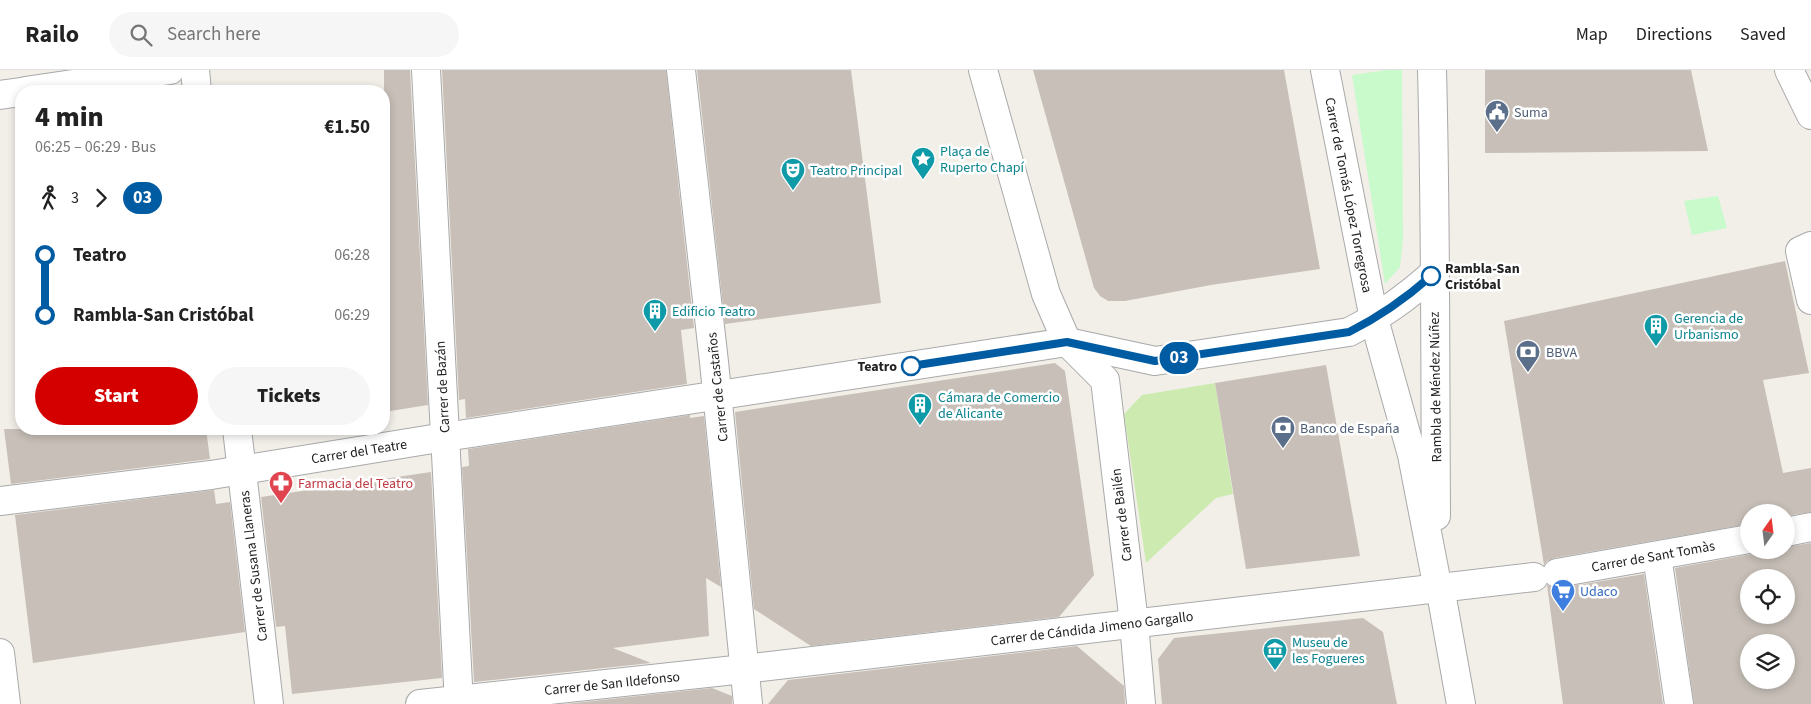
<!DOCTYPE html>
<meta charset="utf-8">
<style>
:root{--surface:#fff;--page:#f6f6f6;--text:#222;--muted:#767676;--line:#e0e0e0;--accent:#d40000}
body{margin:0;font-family:"Source Sans 3",sans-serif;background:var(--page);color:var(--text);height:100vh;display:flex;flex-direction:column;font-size:19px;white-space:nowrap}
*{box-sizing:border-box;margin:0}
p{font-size:16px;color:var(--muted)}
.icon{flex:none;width:28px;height:28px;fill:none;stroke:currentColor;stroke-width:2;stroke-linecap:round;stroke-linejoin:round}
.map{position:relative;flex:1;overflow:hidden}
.details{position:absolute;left:15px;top:15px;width:375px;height:350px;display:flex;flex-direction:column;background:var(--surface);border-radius:20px;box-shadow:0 2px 8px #0003}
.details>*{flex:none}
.badge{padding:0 10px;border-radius:16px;font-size:18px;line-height:32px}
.needle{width:32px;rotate:14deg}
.buttons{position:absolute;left:1740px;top:434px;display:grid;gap:10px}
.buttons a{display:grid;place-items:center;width:55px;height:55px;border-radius:50%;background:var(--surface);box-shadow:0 2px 8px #0003;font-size:25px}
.map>.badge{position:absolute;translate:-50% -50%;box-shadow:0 0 0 2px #fff}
.legs{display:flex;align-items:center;gap:8px;height:55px;padding:0 20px;font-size:16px}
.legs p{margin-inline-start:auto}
.summary{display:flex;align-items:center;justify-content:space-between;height:85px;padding:0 20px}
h1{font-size:28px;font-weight:800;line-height:38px}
.action{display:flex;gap:10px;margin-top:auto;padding:10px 20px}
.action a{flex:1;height:58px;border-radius:30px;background:var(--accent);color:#fff;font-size:20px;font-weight:800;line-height:58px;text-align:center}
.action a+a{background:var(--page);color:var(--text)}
ul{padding:0 20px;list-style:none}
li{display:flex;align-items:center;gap:18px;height:60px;font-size:19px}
li i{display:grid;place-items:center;width:8px;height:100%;margin:0 6px;background:currentColor}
li i::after{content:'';width:12px;height:12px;margin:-6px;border:4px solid;border-radius:50%;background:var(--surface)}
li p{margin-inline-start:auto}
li:first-child i{background:linear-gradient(#0000 50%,currentColor 0)}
li:last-child i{background:linear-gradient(currentColor 50%,#0000 0)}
header{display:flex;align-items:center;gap:30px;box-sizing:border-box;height:70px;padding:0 25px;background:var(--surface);border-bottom:1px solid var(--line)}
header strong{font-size:24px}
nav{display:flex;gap:28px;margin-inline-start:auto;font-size:18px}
.search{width:350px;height:45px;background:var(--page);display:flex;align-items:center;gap:12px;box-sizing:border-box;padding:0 18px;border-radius:28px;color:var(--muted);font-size:19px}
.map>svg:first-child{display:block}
.grass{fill:#cdebb0}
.park{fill:#c8facc}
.building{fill:#c7bfb8;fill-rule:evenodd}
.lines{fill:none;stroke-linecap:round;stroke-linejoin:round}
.pedestrian-casing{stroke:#a9a9a9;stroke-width:30}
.minor-casing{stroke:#a9a9a9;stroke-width:30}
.pedestrian{stroke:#fff;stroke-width:28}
.minor{stroke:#fff;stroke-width:28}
.line-1-casing{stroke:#fff;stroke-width:11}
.line-1{stroke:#005ca2;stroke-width:8}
.stop-1-dot{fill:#fff;stroke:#005ca2;stroke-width:2.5}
.labels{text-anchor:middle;stroke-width:5;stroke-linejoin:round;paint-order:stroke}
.service-label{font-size:14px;fill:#4e5e75;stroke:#fff;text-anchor:start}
.culture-label{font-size:14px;fill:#0d838f;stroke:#fff;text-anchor:start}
.street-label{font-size:14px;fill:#222;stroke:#fff}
.stop-label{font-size:14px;font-weight:bold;fill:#222;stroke:#fff;text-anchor:start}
.health-label{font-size:14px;fill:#be3a42;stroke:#fff;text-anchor:start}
.shop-label{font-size:14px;fill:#366cbe;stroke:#fff;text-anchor:start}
</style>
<header>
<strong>Railo</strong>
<div class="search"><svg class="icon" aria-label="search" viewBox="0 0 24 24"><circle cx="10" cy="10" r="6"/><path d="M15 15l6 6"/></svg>Search here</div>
<nav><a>Map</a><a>Directions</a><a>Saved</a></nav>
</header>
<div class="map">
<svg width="1811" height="634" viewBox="0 0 1811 634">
<rect width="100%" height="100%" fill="#f2efe9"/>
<!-- grass -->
<path class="grass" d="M1215 313 1233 424 1216 428 1146 493 1124 344 1142 325Z"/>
<!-- park -->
<g class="park">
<path d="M1387 0H1402L1403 169 1400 197 1385 214 1352 5Z"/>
<path d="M1718 126 1727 158 1692 165 1684 131Z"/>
</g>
<!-- building -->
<g class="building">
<path d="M384 0H410L428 335 384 342Z"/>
<path d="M442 0H666L694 258 681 260 687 314 466 348 465 329 459 330Z"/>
<path d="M697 0H851L881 233 725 254Z"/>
<path d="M1033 0H1284L1320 199 1211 215 1125 231H1108L1100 226 1094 218Z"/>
<path d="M1485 0H1691L1708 81 1485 83Z"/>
<path d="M1785 191 1809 303 1763 310 1783 403 1811 398V442L1786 446V442H1749V454L1554 488 1547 491 1544 495 1504 251Z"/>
<path d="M1055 293 1065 301 1094 505 1059 547 811 576 754 539 735 342Z"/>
<path d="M1326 295 1360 486 1246 499 1215 313Z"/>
<path d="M690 345V348L704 346 721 517 706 508 709 566 613 578 651 593 474 612 462 397 469 396 468 379Z"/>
<path d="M4 359H206L210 389 11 414Z"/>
<path d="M431 402 442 608 292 624 285 556 276 557 261 427Z"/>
<path d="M214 420 216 434 230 432 245 562 33 593 15 445Z"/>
<path d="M1811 473V634H1694L1675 498 1752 484 1760 480H1786V477ZM1749 508H1786V545H1749ZM1749 572H1786V610H1749Z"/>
<path d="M1644 504 1663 634H1563L1547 515 1560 518Z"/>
<path d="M1363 548 1383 562 1397 634H1162L1158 589 1174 568Z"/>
<path d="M1077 576 1124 616 1125 634H768L788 610Z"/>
<path d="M712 618 732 626V634H565Z"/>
</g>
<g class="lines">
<defs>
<g id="pedestrian">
<path d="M681 0 714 292 748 634"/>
<path d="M983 0 1046 224 1067 272 1105 310 1134 553 1141 634"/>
<path d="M1789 0 1811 45"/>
<path d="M1811 176 1800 181 1811 230"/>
<path d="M1786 462 1811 457"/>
<path d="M1657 486 1679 634"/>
<path d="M1557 503 1749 469"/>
<path d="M420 634 744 599 1534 507"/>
</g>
<g id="minor">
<path d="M195 0 197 21"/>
<path d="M426 0 459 634"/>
<path d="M1325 0 1374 249 1412 385 1437 514 1440 517 1461 634"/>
<path d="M1432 0C1436 149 1435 297 1436 446"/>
<path d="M25 21 170 0"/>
<path d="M0 25 21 22"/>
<path d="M237 359 269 634"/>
<path d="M0 431 211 405 445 367 1067 272 1155 291 1349 262C1382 245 1406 228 1434 203"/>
<path d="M0 583 6 634"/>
</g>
</defs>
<!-- pedestrian casing -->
<use href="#pedestrian" class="pedestrian-casing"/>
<!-- minor casing -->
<use href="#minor" class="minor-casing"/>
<!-- pedestrian -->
<use href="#pedestrian" class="pedestrian"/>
<!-- minor -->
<use href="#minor" class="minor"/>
</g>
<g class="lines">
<defs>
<path id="line-1" d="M911 296 1067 272 1155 291 1349 262C1379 247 1405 229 1431 206"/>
</defs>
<!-- line-1 casing -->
<use href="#line-1" class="line-1-casing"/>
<!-- line-1 -->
<use href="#line-1" class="line-1"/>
</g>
<!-- icons -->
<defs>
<symbol id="civic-pin" viewBox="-11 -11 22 30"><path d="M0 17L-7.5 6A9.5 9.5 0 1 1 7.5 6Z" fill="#5c6f8a" stroke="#fff"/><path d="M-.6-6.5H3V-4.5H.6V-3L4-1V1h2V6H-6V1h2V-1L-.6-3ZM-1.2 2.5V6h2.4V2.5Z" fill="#fff"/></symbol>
<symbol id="sight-pin" viewBox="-11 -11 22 30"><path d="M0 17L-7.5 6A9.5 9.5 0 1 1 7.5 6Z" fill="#0f9aa8" stroke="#fff"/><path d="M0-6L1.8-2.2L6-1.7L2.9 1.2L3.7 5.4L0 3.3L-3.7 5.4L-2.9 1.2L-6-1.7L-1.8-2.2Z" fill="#fff"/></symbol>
<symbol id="theatre-pin" viewBox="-11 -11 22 30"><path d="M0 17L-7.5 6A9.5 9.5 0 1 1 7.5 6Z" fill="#0f9aa8" stroke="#fff"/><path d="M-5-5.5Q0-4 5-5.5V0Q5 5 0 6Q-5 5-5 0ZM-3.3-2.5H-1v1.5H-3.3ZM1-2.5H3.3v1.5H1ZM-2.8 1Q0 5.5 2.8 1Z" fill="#fff"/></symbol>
<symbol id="building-pin" viewBox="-11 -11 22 30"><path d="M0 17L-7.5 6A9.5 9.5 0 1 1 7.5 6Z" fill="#0f9aa8" stroke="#fff"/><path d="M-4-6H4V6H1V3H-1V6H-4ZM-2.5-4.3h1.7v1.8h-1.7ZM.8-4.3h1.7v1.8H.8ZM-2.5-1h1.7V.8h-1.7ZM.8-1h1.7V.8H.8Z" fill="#fff"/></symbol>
<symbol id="bank-pin" viewBox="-11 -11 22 30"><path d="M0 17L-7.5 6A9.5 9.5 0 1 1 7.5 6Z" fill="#5c6f8a" stroke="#fff"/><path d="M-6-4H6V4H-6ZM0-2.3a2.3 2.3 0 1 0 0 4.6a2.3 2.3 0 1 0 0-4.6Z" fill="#fff"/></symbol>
<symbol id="pharmacy-pin" viewBox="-11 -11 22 30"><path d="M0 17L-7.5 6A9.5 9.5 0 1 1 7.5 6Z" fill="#e0444e" stroke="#fff"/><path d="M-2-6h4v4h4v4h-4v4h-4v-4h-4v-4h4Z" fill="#fff"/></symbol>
<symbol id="supermarket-pin" viewBox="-11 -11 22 30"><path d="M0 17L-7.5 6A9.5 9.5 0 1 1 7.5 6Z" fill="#3f7fe0" stroke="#fff"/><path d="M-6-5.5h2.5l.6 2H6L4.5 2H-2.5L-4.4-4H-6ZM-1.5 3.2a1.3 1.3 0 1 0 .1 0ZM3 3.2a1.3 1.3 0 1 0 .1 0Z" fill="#fff"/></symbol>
<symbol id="museum-pin" viewBox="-11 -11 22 30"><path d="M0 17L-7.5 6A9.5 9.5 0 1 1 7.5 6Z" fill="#0f9aa8" stroke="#fff"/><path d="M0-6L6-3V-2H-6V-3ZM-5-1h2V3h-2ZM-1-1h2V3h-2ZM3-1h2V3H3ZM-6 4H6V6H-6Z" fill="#fff"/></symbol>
</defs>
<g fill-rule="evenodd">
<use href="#civic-pin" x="1483" y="28" width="28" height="38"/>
<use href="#sight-pin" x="909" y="75" width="28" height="38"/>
<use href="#theatre-pin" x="779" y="86" width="28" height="38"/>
<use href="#building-pin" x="641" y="227" width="28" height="38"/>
<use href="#building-pin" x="1642" y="242" width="28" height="38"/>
<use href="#bank-pin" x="1514" y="268" width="28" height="38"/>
<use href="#building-pin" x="906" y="321" width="28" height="38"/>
<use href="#bank-pin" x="1269" y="344" width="28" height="38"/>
<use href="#pharmacy-pin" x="267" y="399" width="28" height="38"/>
<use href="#supermarket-pin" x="1549" y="507" width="28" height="38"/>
<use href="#museum-pin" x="1261" y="566" width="28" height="38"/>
</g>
<!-- markers -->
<g class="stop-1-dot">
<circle cx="1431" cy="206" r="9"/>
<circle cx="911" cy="296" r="9"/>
</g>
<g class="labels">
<!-- service labels -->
<g class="service-label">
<text x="1514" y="47">Suma</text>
<text x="1546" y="287">BBVA</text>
<text x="1300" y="363">Banco de España</text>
</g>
<!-- culture labels -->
<g class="culture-label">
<text x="940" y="86">Plaça de<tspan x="940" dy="16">Ruperto Chapí</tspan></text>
<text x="810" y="105">Teatro Principal</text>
<text x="672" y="246">Edificio Teatro</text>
<text x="1674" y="253">Gerencia de<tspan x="1674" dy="16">Urbanismo</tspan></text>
<text x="938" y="332">Cámara de Comercio<tspan x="938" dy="16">de Alicante</tspan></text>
<text x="1292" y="577">Museu de<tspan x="1292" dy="16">les Fogueres</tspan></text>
</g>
<!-- street labels -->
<g class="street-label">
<text transform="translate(1349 125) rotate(79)" y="5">Carrer de Tomás López Torregrosa</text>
<text transform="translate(442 317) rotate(-93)" y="5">Carrer de Bazán</text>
<text transform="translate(717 317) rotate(-96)" y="5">Carrer de Castaños</text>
<text transform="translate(1435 317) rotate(-91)" y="5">Rambla de Méndez Núñez</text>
<text transform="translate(359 381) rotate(-9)" y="5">Carrer del Teatre</text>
<text transform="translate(1121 445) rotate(-97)" y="5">Carrer de Bailén</text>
<text transform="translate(1653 486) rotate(-10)" y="5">Carrer de Sant Tomàs</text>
<text transform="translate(253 496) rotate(-97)" y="5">Carrer de Susana Llaneras</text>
<text transform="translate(1092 558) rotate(-7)" y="5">Carrer de Cándida Jimeno Gargallo</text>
<text transform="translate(612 613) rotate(-6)" y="5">Carrer de San Ildefonso</text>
</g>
<!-- stop labels -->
<g class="stop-label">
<text x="1445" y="203">Rambla-San<tspan x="1445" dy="16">Cristóbal</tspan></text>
<text x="897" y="301" text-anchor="end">Teatro</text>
</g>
<!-- health labels -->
<g class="health-label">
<text x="298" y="418">Farmacia del Teatro</text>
</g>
<!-- shop labels -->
<g class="shop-label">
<text x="1580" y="526">Udaco</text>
</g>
</g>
</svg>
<div class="buttons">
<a><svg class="needle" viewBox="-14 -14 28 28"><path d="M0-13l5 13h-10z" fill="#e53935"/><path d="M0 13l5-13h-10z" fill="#767676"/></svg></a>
<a><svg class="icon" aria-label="locate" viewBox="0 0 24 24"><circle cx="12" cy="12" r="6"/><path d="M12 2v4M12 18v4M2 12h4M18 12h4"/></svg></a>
<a><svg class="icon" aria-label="layers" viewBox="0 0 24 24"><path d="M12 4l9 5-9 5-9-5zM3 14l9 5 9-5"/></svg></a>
</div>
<b class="badge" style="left:1179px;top:288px;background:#005ca2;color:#fff">03</b>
<section class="details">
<div class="summary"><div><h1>4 min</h1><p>06:25 – 06:29 · Bus</p></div><b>€1.50</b></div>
<div class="legs"><svg class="icon" aria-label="walk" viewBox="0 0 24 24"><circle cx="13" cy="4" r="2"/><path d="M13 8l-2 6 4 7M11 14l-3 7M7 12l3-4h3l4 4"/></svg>3<svg class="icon" aria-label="forward" viewBox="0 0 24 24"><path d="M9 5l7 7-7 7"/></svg><b class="badge" style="background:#005ca2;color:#fff">03</b></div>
<ul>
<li><i style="color:#005ca2"></i><b>Teatro</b><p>06:28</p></li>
<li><i style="color:#005ca2"></i><b>Rambla-San Cristóbal</b><p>06:29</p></li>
</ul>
<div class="action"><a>Start</a><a>Tickets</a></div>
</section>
</div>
